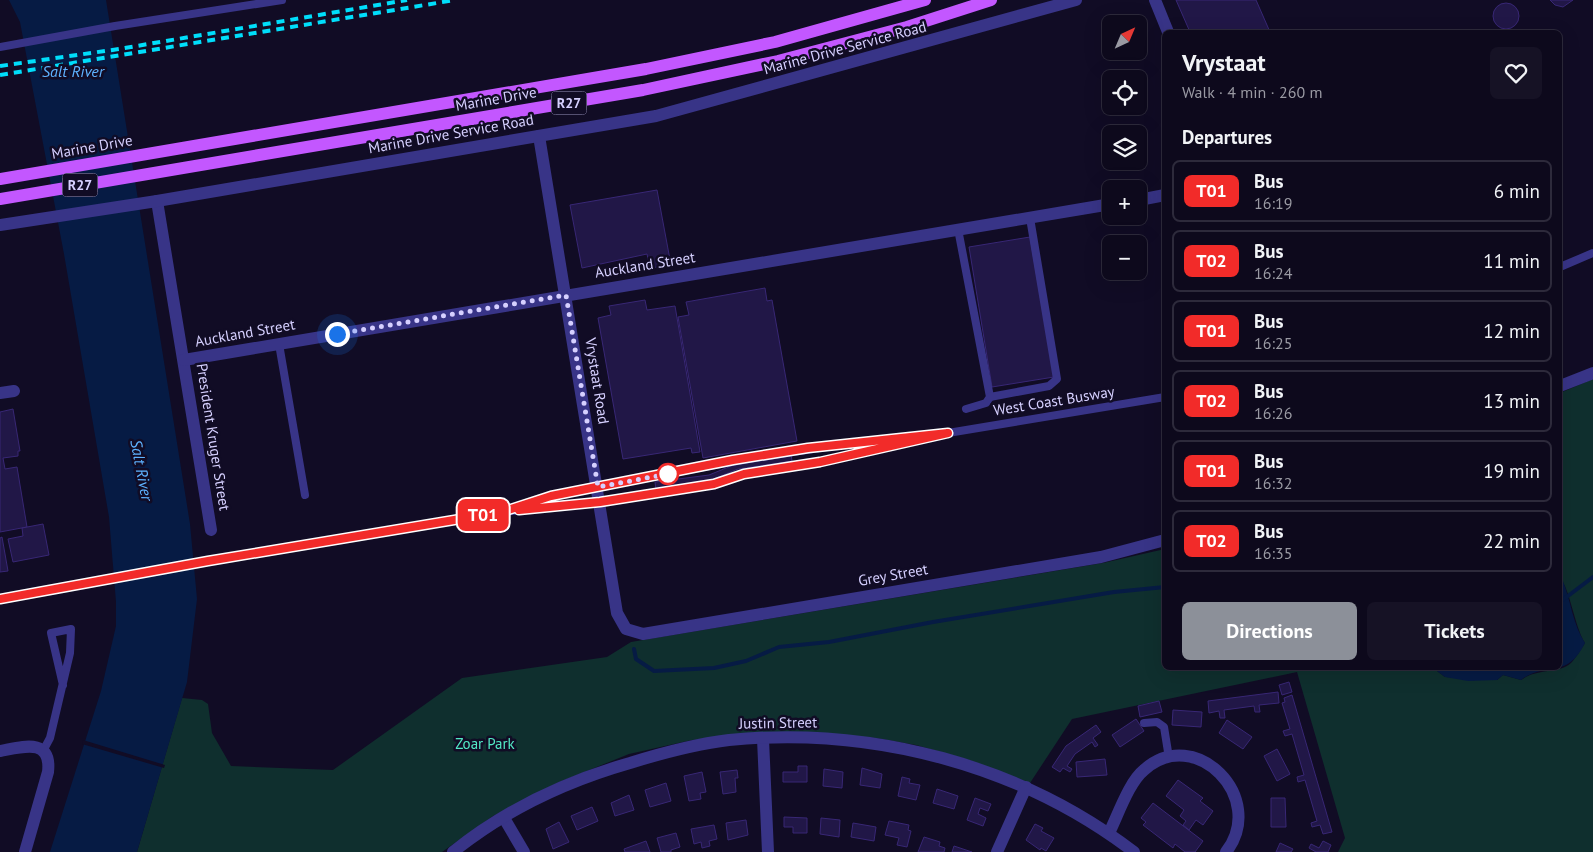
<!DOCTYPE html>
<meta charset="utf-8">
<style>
:root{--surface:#0d091c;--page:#161225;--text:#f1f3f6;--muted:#9a9aa3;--line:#2d2a3b;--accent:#8c9099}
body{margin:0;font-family:"PT Sans",sans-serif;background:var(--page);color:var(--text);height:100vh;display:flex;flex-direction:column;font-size:19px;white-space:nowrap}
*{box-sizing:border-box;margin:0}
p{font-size:16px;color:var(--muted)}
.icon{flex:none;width:28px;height:28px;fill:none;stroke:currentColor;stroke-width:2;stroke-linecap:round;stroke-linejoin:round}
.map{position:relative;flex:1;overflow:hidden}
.side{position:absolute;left:1162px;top:30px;width:400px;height:640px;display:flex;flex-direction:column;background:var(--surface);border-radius:8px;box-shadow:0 5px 20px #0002,0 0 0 1px var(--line)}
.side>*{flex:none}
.badge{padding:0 10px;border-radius:8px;font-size:18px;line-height:32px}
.needle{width:32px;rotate:44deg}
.tools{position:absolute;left:1102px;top:15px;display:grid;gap:10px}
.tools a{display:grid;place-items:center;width:45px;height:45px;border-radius:8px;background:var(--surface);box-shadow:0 5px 20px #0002,0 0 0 1px var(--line);font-size:25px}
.you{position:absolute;width:25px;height:25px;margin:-12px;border:4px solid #fff;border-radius:50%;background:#1a73e8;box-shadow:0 0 0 8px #1a73e833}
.map>.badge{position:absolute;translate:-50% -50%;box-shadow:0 0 0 2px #fff}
h2{padding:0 20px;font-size:19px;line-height:45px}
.round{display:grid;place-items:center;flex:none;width:52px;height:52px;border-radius:8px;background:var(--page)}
.headline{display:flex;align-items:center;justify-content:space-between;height:85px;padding:0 20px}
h1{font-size:24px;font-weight:800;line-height:38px}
.primary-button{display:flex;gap:10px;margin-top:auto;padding:10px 20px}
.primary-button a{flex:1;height:58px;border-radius:8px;background:var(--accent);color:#fff;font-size:20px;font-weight:800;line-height:58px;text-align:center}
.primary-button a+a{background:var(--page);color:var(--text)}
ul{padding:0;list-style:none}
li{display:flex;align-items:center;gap:15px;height:62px;margin:0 10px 8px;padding:0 10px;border:2px solid var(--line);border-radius:8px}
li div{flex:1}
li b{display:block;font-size:19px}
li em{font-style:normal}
li .badge{min-width:55px;font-weight:700;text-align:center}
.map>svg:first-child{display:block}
.green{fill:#0f2f2e}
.water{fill:#061b44}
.pier{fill:#110c25}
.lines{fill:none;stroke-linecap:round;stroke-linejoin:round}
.stream{stroke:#061b44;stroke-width:4}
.building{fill:#211747;stroke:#382775}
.lane{stroke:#383487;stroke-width:8}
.street{stroke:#383487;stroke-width:12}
.primary{stroke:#c357ff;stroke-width:12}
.rail{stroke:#00defb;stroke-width:4;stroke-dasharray:8 6;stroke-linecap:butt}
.line-casing{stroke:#fff;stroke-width:11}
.line{stroke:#f22b29;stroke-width:8}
.walk{stroke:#d6d0ff;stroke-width:5;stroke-dasharray:0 9}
.stop-dot{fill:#fff;stroke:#f22b29;stroke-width:2.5}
.labels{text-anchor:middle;stroke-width:5;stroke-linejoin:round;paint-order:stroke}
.shield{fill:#110c25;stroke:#9b95be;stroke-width:1}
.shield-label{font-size:14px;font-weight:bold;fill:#d6d0ff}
.street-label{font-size:15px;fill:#d6d0ff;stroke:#110c25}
.park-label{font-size:15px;fill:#52e9c5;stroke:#110c25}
.water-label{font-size:16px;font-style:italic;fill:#5eb2ff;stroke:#110c25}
</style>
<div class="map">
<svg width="1593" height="852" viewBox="0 0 1593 852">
<rect width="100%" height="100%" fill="#110c25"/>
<!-- green -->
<path class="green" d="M1593 379V852H1338L1345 838 1297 672 1072 719 1030 783 969 760 916 745 876 738 812 733 692 740 629 754 557 783 493 816 442 852H137L182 698 202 700 208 704 212 733 231 766 333 770 462 678 607 657 631 642 1103 563 1165 549V668H1433L1445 677 1497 680 1503 675 1521 680C1537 668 1559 674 1571 663 1576 658 1581 649 1585 643 1575 628 1569 585 1560 579V393Z"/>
<!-- water -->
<g class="water">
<path d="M9 0H106L190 524 197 599 187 682 137 852H50L101 691 116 626V602L109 517 64 254 20 22Z"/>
<path d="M1560 579 1563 581C1571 602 1573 625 1585 643 1566 681 1547 660 1521 680L1503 675 1497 680 1468 681 1445 677 1433 668H1560Z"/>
</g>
<!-- pier -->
<path class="pier" d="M83 740 165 765 164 768 82 744Z"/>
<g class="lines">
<!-- stream -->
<g class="stream">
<path d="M1560 602 1593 577"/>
<path d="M634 649 636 659 654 671 714 668 746 661 779 647 829 642 933 622 1114 592 1165 587"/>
</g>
</g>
<!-- building -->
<g class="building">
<path d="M1176 0H1256L1270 32H1190Z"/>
<path d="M1550 0H1573L1563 7 1555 5Z"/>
<circle cx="1506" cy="16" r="13"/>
<path d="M657 190 671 265 650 268 647 254 582 268 570 205Z"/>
<path d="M1030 237 1054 377 992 387 969 247Z"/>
<path d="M765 288 767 301 772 300 797 441 703 458 678 317 689 315 686 302Z"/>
<path d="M645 300 647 310 675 306 700 452 692 453 691 448 623 459 598 318 611 315 609 306Z"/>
<path d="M13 409 20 451H18V456L3 458 5 469 17 467 27 527 0 532V412Z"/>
<path d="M791 454 792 461 738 469 711 480 656 490 655 482 709 475 736 464Z"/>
<path d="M43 524 49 555 13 562 8 539 23 536 22 528Z"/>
<path d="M2 537 8 571 0 572V538Z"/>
<path d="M1289 682 1292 692 1282 695 1279 685Z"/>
<path d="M1278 692 1279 703 1259 705 1260 712H1255L1254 706 1224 710 1225 718H1220L1219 711 1209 713 1208 701Z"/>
<path d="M1292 695 1332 832 1323 834 1320 825 1312 827 1311 823 1317 821 1305 780 1298 782 1297 777 1304 775 1292 734 1285 736 1283 731 1290 729 1282 703 1285 702 1284 698Z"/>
<path d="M1159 701 1162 712 1140 717 1138 706Z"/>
<path d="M1173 710 1202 712 1201 727 1172 725Z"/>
<path d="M1136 719 1144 731 1120 747 1112 735Z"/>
<path d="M1227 720 1252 737 1243 749 1219 733Z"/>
<path d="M1096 725 1101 732 1093 738 1098 745 1095 747 1092 742 1075 754 1067 766 1072 769 1070 772 1063 768 1060 772 1052 767 1066 746Z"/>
<path d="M1277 749 1290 774 1277 781 1264 756Z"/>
<path d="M1105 759 1107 775 1077 777 1076 762Z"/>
<path d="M798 766H807V782H783V772H798Z"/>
<path d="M862 768 882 774 880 788 860 785Z"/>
<path d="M824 769 843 772 842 788 823 786Z"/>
<path d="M737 770 738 778H735L736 792 723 794 720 772Z"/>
<path d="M702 772 706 792 700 793 701 799 689 801 684 776Z"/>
<path d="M902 777 910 779 909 783 920 785 916 800 898 796Z"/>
<path d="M1178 780 1203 798 1200 801 1213 811 1203 825 1196 820 1189 830 1183 825 1186 821 1180 816 1184 810 1166 796Z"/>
<path d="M666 783 671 801 650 807 645 790Z"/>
<path d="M937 789 958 796 954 809 933 803Z"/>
<path d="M629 795 634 810 615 816 611 803Z"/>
<path d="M975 798 991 804 988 811 980 808 978 814 986 818 983 826 967 820Z"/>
<path d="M1271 798H1285L1286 827H1271Z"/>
<path d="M1153 803 1203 841 1195 852H1185L1175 844 1173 848 1143 825 1146 822 1141 818Z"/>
<path d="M592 807 598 821 577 830 571 816Z"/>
<path d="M784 817 807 818V833H793V827H784Z"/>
<path d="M821 818 840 820 839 837 820 834Z"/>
<path d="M746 820 748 835 728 840 726 823Z"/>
<path d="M889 821 909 825 908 830 911 831 907 847 897 845 899 838 885 835Z"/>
<path d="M559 822 569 842 553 849 546 829Z"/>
<path d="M853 823 876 827 874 841 851 837Z"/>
<path d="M1035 824 1043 828 1041 831 1054 838 1046 851 1041 848 1040 850 1026 840Z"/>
<path d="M714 825 717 839 709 841 710 846 702 848 701 842 694 844 691 829Z"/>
<path d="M676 833 680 847 671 850V852H661L657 838Z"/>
<path d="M924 837 940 842 939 846 945 848 944 852H918Z"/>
<path d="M646 841 650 852H625L624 849Z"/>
<path d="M1323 841 1331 845 1328 852H1316L1309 848 1311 844 1319 848Z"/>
<path d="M1280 843 1293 849 1291 852H1276Z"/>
<path d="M954 846 972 852H952Z"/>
</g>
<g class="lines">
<!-- lane -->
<g class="lane">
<path d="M0 47 115 26 282 0"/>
<path d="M958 229 990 397 986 403 966 409"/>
<path d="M1560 267 1593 253"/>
<path d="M279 344 305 495"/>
<path d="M990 397 1049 386 1057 379 1030 218"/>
<path d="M515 507C558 493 601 487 645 478 734 461 822 446 912 436"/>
<path d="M0 599 208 561 502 512 600 502 713 484 744 474 820 462 948 433 1165 397"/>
<path d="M1144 723 1157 722 1164 727 1169 758"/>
<path d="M43 751 50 738 70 653 71 629 51 633 63 685"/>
</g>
<!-- street -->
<g class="street">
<path d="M1155 0 1168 32"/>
<path d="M539 136 617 613 626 629 643 634 1101 557 1165 540"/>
<path d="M1139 200 1165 195"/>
<path d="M157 201 211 530"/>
<path d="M0 225 157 201 656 116 1076 0"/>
<path d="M184 360 1111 204"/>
<path d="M1560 386 1593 373"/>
<path d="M0 393 14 391"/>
<path d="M763 739 768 852"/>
<path d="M0 751C22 747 52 737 48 772L25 852"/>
<path d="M504 818 524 852"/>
<path d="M1109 833C1118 815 1129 782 1144 770 1195 724 1268 798 1226 852"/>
<path d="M453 852C505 810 567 781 630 763 662 753 696 744 729 740 873 726 1020 765 1134 852"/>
<path d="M997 852 1026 787"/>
</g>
<!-- primary -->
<g class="primary">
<path d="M0 179 646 69 775 42 925 0"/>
<path d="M0 199 643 90 778 61 907 27 991 0"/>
</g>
<!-- rail -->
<g class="rail">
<path d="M0 66 119 49 407 0"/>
<path d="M0 75 455 0"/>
</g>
</g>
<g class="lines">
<defs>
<path id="line" d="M0 599 208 561 502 512 551 496 733 460 808 448 948 433 820 462 744 474 714 484 600 502 519 510"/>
</defs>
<!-- line casing -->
<use href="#line" class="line-casing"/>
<!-- line -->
<use href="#line" class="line"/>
<!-- walk -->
<path class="walk" d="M337 334 566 295 598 487 668 474"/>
</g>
<!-- markers -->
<circle class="stop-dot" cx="668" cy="474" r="10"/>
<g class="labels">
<!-- shield labels -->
<g class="shield">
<rect x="551.5" y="91.5" width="35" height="23" rx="4"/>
<rect x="62.5" y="173.5" width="35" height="23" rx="4"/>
</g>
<g class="shield-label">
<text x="569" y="108">R27</text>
<text x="80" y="190">R27</text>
</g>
<!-- street labels -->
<g class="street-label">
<text transform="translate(845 48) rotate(-15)" y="5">Marine Drive Service Road</text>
<text transform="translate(496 99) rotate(-10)" y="5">Marine Drive</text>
<text transform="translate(451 134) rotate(-10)" y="5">Marine Drive Service Road</text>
<text transform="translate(92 147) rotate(-10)" y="5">Marine Drive</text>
<text transform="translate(645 265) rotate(-9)" y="5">Auckland Street</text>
<text transform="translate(245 333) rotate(-10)" y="5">Auckland Street</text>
<text transform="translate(597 381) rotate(81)" y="5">Vrystaat Road</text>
<text transform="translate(1054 401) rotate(-9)" y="5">West Coast Busway</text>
<text transform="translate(213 437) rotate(81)" y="5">President Kruger Street</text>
<text transform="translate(893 575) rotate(-10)" y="5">Grey Street</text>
<text transform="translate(778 723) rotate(-1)" y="5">Justin Street</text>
</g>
<!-- park labels -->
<g class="park-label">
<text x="485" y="749">Zoar Park</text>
</g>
<!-- water labels -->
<g class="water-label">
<text x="73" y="77">Salt River</text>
<text transform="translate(142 470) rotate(79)" y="6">Salt River</text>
</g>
</g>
</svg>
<div class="tools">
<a><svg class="needle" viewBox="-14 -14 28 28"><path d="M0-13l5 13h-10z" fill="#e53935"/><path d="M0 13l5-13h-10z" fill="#9a9aa3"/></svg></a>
<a><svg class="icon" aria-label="locate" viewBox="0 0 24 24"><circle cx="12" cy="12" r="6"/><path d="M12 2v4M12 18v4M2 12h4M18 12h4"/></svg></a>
<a><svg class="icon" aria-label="layers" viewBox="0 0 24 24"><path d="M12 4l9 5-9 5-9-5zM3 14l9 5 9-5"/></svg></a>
<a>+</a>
<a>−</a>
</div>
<div class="you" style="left:337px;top:334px"></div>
<b class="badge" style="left:483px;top:515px;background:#f22b29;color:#fff">T01</b>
<section class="side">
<div class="headline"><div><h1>Vrystaat</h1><p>Walk · 4 min · 260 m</p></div><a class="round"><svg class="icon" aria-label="heart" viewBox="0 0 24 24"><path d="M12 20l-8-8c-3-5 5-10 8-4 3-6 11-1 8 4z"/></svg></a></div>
<h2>Departures</h2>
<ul>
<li><span class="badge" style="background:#f22b29;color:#fff">T01</span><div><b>Bus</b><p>16:19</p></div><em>6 min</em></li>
<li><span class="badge" style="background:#f22b29;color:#fff">T02</span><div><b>Bus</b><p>16:24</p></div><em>11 min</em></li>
<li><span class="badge" style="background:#f22b29;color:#fff">T01</span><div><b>Bus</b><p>16:25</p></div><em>12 min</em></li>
<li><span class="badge" style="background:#f22b29;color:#fff">T02</span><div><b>Bus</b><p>16:26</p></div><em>13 min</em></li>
<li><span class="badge" style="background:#f22b29;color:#fff">T01</span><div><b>Bus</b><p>16:32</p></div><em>19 min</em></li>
<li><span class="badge" style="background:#f22b29;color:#fff">T02</span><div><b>Bus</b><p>16:35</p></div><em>22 min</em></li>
</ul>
<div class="primary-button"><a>Directions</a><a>Tickets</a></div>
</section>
</div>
